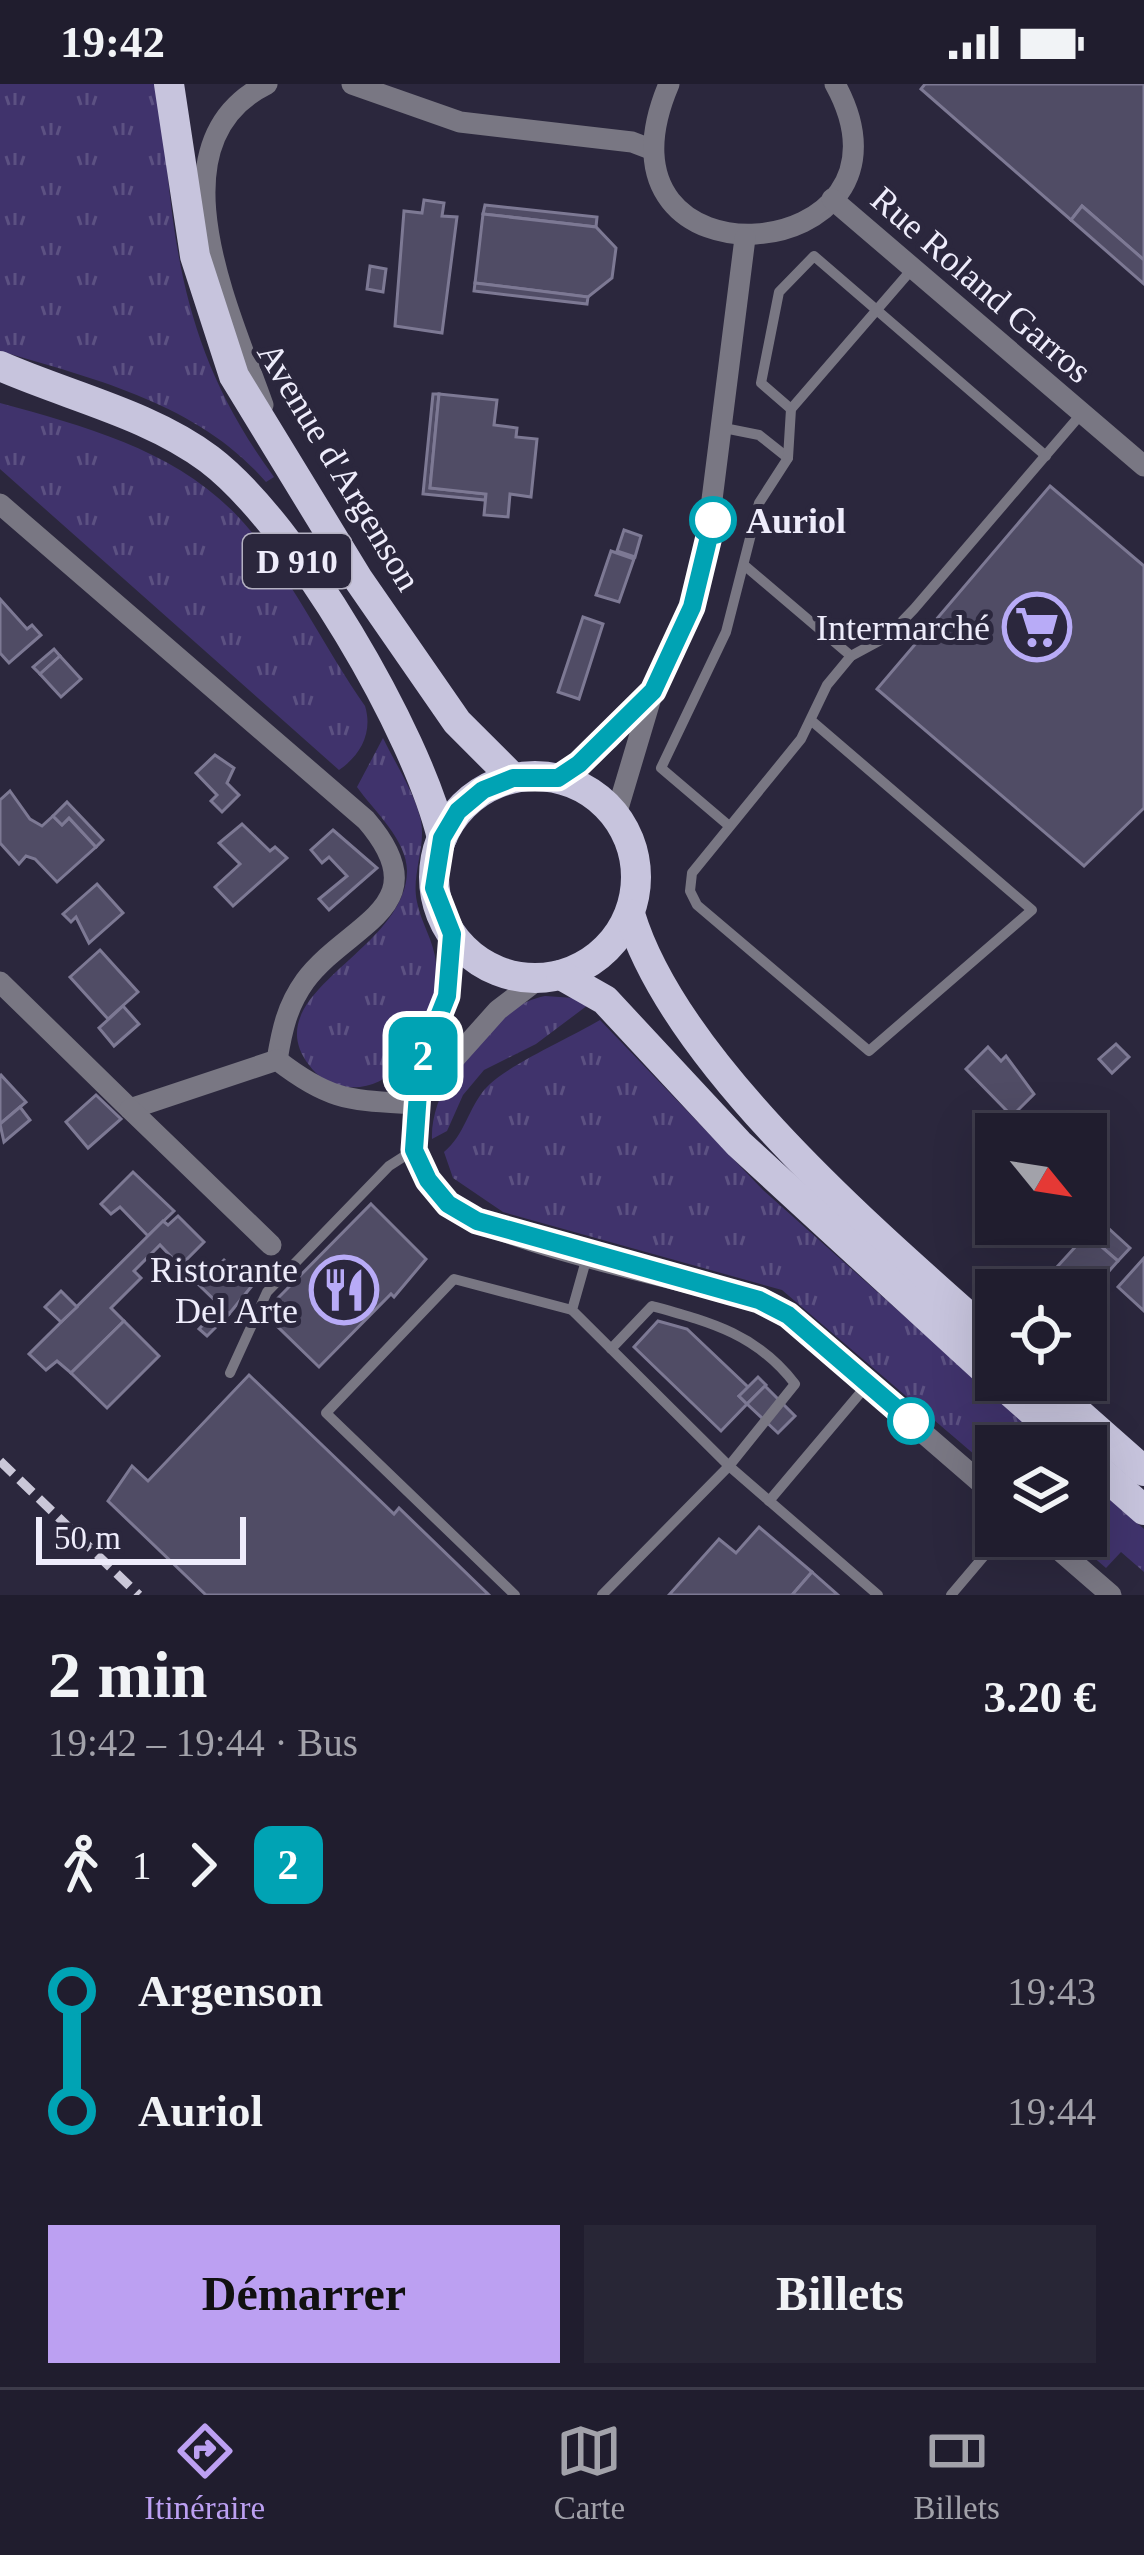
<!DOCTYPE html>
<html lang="fr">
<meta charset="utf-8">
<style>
:root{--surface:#201d2e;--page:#282636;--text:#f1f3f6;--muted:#a2a2aa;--line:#3d3b4a;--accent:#bca0f2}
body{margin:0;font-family:Georgia,serif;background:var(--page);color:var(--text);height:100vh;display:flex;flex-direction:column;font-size:45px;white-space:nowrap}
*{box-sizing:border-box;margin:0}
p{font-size:39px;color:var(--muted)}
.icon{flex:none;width:66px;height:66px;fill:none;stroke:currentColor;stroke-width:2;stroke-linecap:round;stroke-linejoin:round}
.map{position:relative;height:1511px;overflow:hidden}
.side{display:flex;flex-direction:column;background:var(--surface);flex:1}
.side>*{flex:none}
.badge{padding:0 24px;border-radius:18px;font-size:42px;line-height:78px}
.needle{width:78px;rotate:120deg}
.buttons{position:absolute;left:975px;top:1029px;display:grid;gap:24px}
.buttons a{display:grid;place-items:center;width:132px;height:132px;border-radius:0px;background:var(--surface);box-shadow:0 12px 48px #0002,0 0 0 3px var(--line);font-size:60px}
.scale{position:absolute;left:36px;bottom:30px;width:210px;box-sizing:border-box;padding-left:12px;border:6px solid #eeecfb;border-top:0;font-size:33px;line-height:42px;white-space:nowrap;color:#eeecfb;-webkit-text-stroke:9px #2b273d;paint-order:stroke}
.map>.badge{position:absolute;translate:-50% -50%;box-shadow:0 0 0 6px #fff}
.legs{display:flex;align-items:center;gap:18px;height:132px;padding:0 48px;font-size:39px}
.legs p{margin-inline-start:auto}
.overview{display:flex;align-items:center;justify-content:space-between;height:204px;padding:0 48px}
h1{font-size:66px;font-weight:600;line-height:90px}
.primary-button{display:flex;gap:24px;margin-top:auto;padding:24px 48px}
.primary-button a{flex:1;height:138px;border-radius:0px;background:var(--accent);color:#111;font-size:48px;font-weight:600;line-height:138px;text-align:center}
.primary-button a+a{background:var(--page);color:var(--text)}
ul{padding:0 48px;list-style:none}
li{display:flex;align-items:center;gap:42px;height:120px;font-size:45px}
li i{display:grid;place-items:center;width:18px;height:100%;margin:0 15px;background:currentColor}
li i::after{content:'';width:30px;height:30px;margin:-15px;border:9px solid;border-radius:50%;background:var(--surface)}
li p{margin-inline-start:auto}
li:first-child i{background:linear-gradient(#0000 50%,currentColor 0)}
li:last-child i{background:linear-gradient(currentColor 50%,#0000 0)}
.status{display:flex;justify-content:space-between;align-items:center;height:84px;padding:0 60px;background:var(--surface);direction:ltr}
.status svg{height:33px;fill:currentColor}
.menu{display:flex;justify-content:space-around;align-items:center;height:168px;border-top:3px solid var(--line);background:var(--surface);font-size:33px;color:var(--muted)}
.menu a{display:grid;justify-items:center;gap:6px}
.menu .current{color:var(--accent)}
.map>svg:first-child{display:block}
.grass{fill:url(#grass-tufts)}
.building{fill:#504c65;stroke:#7d7994;stroke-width:3}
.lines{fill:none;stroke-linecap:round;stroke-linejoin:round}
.lane{stroke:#797783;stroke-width:10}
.street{stroke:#797783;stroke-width:21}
.primary{stroke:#c7c4dd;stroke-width:30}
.rail{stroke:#cac7d8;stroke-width:9;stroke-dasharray:18 9;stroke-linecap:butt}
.line-1-casing{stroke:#fff;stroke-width:27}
.line-1{stroke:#00a3b4;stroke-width:18}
.stop-1-dot{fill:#fff;stroke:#00a3b4;stroke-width:6}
.labels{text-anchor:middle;stroke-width:10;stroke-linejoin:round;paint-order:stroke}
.shield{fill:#2b273d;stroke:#b4b1c2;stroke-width:3}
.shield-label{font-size:33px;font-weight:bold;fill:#eeecfb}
.street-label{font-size:36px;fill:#eeecfb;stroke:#2b273d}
.stop-label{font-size:36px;font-weight:bold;fill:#eeecfb;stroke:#2b273d;text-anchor:start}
.poi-label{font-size:36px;fill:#eeecfb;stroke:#2b273d;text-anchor:end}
</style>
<div class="status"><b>19:42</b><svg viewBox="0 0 49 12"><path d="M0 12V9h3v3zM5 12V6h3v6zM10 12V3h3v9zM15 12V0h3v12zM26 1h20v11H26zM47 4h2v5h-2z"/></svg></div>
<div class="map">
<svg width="1144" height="1511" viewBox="0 0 1144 1511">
<defs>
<pattern id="grass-tufts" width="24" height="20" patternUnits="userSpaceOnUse" patternTransform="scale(3)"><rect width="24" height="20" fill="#40336c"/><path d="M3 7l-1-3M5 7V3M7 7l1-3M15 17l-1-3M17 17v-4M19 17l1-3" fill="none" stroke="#5c5182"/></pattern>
</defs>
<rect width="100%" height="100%" fill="#2b273d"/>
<!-- grass -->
<g class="grass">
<path d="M0 0H160C172 154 179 264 274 393L266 398C199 320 95 295 0 267Z"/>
<path d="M0 319C91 344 186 369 249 445 294 498 325 565 365 622 373 648 361 671 339 686L0 385Z"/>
<path d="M383 654C395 679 415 709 421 737 426 764 411 791 417 818 421 839 434 857 436 879 442 930 405 1009 347 1003 332 1002 317 993 309 981 254 909 405 868 407 788 408 757 374 727 357 703Z"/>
<path d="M545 912 574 914 588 921 536 960 484 986 463 1011 447 1047 432 1055C430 1000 490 923 545 912Z"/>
<path d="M600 936 763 1106 1050 1362H996V1389L782 1206 503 1128 453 1094 444 1068C465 1050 468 1025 485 1005 505 982 570 954 600 936Z"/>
<path d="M1086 1394 1144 1445V1488L1121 1468 1106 1484 1069 1452H1086Z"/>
</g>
<!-- building -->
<g class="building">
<path d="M925 0H1144V176L1082 122 1071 136 921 5Z"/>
<path d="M424 116 444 119 442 132 457 133 442 249 395 242 404 127 422 129Z"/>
<path d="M485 121 597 133 596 143 483 130Z"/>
<path d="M1082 122 1144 176V200L1071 136Z"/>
<path d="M483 130 596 143 616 164 612 194 588 213 475 199Z"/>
<path d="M370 182 386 185 383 208 367 205Z"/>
<path d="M475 199 588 213 587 220 474 207Z"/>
<path d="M433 310H439L430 404 486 410 485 416 423 410Z"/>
<path d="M439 310 497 316 494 341 517 344 516 353 537 355 531 413 510 410 508 433 484 431 486 410 430 404Z"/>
<path d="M1050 402 1144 482V724L1084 782 877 605Z"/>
<path d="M624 446 641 452 635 473 617 467Z"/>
<path d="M611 467 634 475 619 518 596 511Z"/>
<path d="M0 515 27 545 32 541 41 551 9 579 0 569Z"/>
<path d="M583 533 603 540 579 615 558 608Z"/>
<path d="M54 565 60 572 40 590 33 583Z"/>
<path d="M60 572 81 595 61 613 40 590Z"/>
<path d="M215 671 234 684 227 699 239 711 222 728 211 717 217 711 196 689Z"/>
<path d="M10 707 30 735 42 742 53 732 62 741 69 734 96 763 57 798 35 775 26 772 19 780 0 759V716Z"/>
<path d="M67 718 103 756 96 763 69 734 62 741 53 732Z"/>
<path d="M242 740 270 767 275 763 287 774 233 822 215 803 240 780 219 759Z"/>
<path d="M333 746 377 784 329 826 319 815 347 792 329 773 322 779 311 766Z"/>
<path d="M97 800 123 829 89 859 76 833 71 838 63 830Z"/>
<path d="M100 866 138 908 108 935 70 893Z"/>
<path d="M123 922 139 940 114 962 99 944Z"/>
<path d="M1116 960 1129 973 1112 989 1099 975Z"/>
<path d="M988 963 1001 977 1006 972 1034 1010 1012 1032 966 985Z"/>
<path d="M1 991 26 1018 0 1040V992Z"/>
<path d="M96 1011 121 1035 88 1064 66 1038Z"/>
<path d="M20 1023 30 1036 4 1058 0 1040Z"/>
<path d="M133 1088 174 1127 148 1152 120 1123 111 1130 101 1120Z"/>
<path d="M371 1120 426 1175 394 1213 391 1210 319 1283 278 1243V1214Z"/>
<path d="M178 1132 204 1158 180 1182 160 1161 134 1187 141 1194 111 1224 124 1237 71 1289 57 1277 46 1286 29 1270 163 1137 168 1141Z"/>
<path d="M1106 1142 1130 1164 1118 1177 1094 1157Z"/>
<path d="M1087 1150 1118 1177 1086 1213V1206H1036Z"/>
<path d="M1144 1174V1227L1118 1203Z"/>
<path d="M224 1176 239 1191 230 1199 216 1184Z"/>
<path d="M216 1184 230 1199 239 1191 251 1203 229 1230 199 1201Z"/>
<path d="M61 1207 77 1223 61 1238 45 1223Z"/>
<path d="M222 1222 229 1230 207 1252 199 1245Z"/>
<path d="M124 1237 159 1272 107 1324 71 1289Z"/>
<path d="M658 1237 687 1245 749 1304 739 1312 747 1320 721 1347 634 1263Z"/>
<path d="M249 1291 394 1430 399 1424 489 1511H206L108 1417 132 1382 148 1397Z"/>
<path d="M758 1293 766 1301 747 1320 739 1312Z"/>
<path d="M765 1302 795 1332 778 1349 747 1320Z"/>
<path d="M759 1443 812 1488 792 1511H669L719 1455 736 1469Z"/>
<path d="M812 1488 838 1511H792Z"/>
</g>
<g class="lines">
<!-- lane -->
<g class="lane">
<path d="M791 325 761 299 779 208 814 172 1046 372"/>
<path d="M724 344 759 351 788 374"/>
<path d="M744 481 851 572"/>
<path d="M813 638 1032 826 869 967 697 821 690 807 692 789 801 655 827 601 851 572 888 552 914 525 1082 329"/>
<path d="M728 741 661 684 726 548 759 419 788 374 791 325 913 184"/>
<path d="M587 1173 572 1226 729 1382 878 1511"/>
<path d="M230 1289 267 1208 389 1082 414 1066"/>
<path d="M769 1417 867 1301"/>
<path d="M515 1511 326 1329 454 1195 572 1226"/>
<path d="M602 1511 729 1382 795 1300C757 1250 710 1238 652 1222L611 1265"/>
<path d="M951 1511 1001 1452"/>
</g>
<!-- street -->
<g class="street">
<path d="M352 0 460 38 632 58 653 66"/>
<path d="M669 0C577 215 937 185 835 0"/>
<path d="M832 115 1144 382"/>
<path d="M263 321C231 229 148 59 267 0"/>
<path d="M0 420 366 736C441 823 349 838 305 897 287 922 282 946 277 976"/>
<path d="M558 694 609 655 644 617"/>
<path d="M616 731 653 607 674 568 704 479 745 154"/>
<path d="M452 851C450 871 451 895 446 914 436 950 417 981 414 1019 410 1057 418 1091 447 1118 490 1158 692 1198 759 1216L787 1231 996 1412"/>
<path d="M0 898 130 1025 277 976C330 1017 349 1016 413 1020"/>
<path d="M414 1020 498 926 540 894"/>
<path d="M130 1025 271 1161"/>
<path d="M1043 1452 1111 1511"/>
</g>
<!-- primary -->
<g class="primary">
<path d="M169 0 195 172 234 292 358 495 457 638 513 694"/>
<path d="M0 282C68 312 149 330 209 375 296 441 417 649 442 754"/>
<circle cx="535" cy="793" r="101"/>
<path d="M630 830C675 980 879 1153 996 1257"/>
<path d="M561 891 605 916 739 1060 996 1296"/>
<path d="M997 1296 1072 1362"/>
<path d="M1041 1296 1144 1387"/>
<path d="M1086 1375 1144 1426"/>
</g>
<!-- rail -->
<path class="rail" d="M0 1377 139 1511"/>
</g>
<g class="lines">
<defs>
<path id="line-1" d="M713 436 692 523 653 607 579 680 558 694H513L483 706 458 727 442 754 434 804 452 850 447 912 420 980 414 1066 428 1096 448 1120 477 1137 759 1216 788 1231 911 1337"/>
</defs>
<!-- line-1 casing -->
<use href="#line-1" class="line-1-casing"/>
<!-- line-1 -->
<use href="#line-1" class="line-1"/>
</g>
<!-- icons -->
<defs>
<symbol id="supermarket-ring" viewBox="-11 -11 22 22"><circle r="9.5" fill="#2b273d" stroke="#b8abf7" stroke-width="1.5"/><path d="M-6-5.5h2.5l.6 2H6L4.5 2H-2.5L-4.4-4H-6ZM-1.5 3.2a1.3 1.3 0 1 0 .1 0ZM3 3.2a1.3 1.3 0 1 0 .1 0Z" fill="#b8abf7"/></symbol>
<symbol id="restaurant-ring" viewBox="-11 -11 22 22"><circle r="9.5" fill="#2b273d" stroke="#b8abf7" stroke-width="1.5"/><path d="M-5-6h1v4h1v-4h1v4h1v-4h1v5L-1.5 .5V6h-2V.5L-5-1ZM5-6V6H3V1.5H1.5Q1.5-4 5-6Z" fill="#b8abf7"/></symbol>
</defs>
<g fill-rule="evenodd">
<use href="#supermarket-ring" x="999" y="505" width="76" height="76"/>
<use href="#restaurant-ring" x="306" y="1168" width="76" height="76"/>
</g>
<!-- markers -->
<g class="stop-1-dot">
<circle cx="713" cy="436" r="21"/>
<circle cx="911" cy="1337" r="21"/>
</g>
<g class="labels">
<!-- shield labels -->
<rect class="shield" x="243" y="450" width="108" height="54" rx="9"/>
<g class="shield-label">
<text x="297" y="489">D 910</text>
</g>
<!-- street labels -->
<g class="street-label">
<text transform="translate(982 200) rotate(41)" y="13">Rue Roland Garros</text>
<text transform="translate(340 382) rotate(59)" y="13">Avenue d'Argenson</text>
</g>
<!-- stop labels -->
<g class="stop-label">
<text x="746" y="449">Auriol</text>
</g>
<!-- poi labels -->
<g class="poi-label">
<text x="990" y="556">Intermarché</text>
<text x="298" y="1198">Ristorante<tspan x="298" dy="41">Del Arte</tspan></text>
</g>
</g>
</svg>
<div class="buttons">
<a><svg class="needle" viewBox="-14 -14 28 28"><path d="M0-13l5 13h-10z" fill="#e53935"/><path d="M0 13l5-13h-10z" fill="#a2a2aa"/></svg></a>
<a><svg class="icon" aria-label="locate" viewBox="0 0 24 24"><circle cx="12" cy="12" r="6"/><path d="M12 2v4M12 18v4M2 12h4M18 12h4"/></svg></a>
<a><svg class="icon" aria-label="layers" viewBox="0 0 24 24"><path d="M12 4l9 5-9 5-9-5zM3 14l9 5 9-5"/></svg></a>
</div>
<div class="scale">50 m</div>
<b class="badge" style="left:423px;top:972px;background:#00a3b4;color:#fff">2</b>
</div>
<section class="side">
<div class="overview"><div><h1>2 min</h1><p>19:42 – 19:44 · Bus</p></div><b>3.20 €</b></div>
<div class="legs"><svg class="icon" aria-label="walk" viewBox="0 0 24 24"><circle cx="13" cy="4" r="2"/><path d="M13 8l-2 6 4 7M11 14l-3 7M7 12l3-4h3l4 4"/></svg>1<svg class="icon" aria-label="forward" viewBox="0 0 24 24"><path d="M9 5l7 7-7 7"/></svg><b class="badge" style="background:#00a3b4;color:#fff">2</b></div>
<ul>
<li><i style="color:#00a3b4"></i><b>Argenson</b><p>19:43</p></li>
<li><i style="color:#00a3b4"></i><b>Auriol</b><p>19:44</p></li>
</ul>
<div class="primary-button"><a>Démarrer</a><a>Billets</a></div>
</section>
<nav class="menu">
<a class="current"><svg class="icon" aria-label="directions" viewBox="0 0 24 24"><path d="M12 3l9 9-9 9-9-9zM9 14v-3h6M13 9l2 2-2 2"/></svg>Itinéraire</a>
<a><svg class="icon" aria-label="map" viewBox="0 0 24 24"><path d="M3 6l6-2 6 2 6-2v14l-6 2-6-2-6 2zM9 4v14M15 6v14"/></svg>Carte</a>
<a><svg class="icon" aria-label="tickets" viewBox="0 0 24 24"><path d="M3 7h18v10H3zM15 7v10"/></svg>Billets</a>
</nav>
